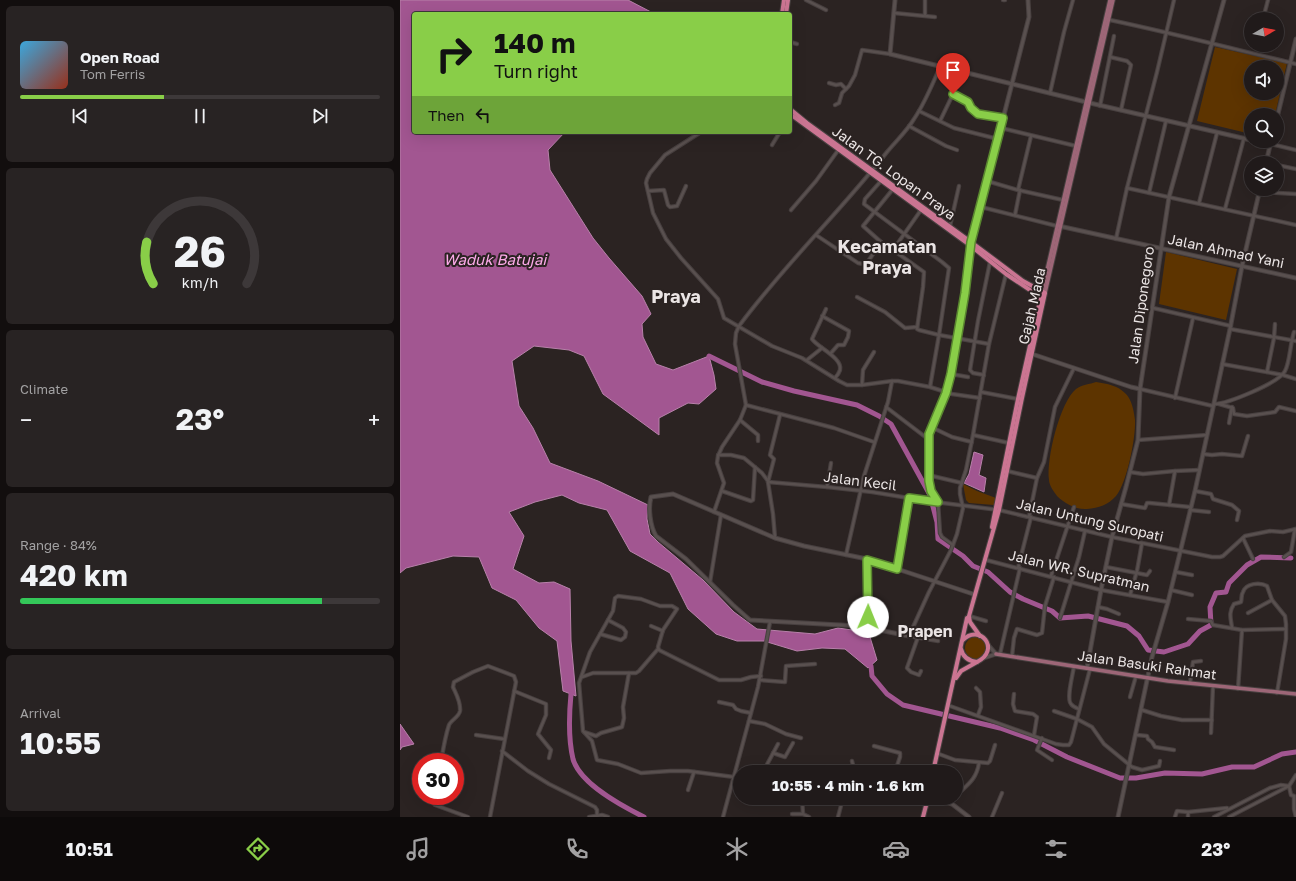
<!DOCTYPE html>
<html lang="en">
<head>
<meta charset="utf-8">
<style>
	:root { --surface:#201a1a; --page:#282323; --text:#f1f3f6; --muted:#a2a1a2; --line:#3d3839; --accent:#89ce48 }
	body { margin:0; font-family:"Golos Text",sans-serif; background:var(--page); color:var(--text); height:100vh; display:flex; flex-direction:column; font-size:15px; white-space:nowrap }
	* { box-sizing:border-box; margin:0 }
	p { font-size:13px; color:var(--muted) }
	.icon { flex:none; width:22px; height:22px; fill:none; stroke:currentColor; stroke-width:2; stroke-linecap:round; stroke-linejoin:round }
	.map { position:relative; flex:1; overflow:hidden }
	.side { display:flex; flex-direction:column; gap:6px; padding:6px; background:#120e0e; width:400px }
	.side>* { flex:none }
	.hud { position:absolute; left:12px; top:12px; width:380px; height:122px; border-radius:4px; box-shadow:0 4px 16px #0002,0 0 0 1px var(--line); background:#89ce48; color:#111; overflow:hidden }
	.needle { width:26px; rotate:81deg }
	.tools { position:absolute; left:844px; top:12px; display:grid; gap:8px }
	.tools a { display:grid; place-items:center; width:40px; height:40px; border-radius:50%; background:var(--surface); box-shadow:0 4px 16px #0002,0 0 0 1px var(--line); font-size:20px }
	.speed { position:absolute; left:12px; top:753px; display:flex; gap:8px; font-size:20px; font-weight:700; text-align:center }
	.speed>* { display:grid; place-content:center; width:52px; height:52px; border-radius:50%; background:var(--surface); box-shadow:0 4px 16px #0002,0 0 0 1px var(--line); line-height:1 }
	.speed .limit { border:6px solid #d22; background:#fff; color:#111 }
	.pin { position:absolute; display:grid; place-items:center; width:34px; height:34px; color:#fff; margin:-41px -17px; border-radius:50% 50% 50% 0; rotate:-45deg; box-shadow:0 0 4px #0007 }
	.pin .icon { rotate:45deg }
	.me { position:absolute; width:44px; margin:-22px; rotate:1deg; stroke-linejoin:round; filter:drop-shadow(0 0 3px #0008) }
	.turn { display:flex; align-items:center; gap:14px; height:84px; padding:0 16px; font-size:18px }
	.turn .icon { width:52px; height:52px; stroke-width:2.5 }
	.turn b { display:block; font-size:28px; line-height:34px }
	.then { display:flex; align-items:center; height:38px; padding:0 16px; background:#0003; gap:8px; font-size:15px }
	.big { font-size:30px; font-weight:700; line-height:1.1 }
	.side .card { flex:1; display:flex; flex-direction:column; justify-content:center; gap:6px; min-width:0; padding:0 14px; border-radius:6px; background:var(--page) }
	.side .dial { align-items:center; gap:0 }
	.dial svg { height:104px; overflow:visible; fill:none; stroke:var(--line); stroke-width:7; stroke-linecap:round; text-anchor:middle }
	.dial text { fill:var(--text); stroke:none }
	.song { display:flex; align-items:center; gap:12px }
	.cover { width:48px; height:48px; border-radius:6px; background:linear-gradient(135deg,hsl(200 70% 55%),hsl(10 70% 35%)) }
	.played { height:4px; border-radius:2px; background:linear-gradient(90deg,var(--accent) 40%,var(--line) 40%) }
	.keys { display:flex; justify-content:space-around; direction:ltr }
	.heat { display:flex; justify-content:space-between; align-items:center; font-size:22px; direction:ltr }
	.charge { height:6px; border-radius:3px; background:linear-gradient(90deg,#34c759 84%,var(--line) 0) }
	.trip { position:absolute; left:333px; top:765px; width:230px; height:40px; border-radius:20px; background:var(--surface); box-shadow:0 4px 16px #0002,0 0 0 1px var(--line); font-weight:700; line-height:40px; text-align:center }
	.tabs { display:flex; height:64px; justify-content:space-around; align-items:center; background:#0d0a0a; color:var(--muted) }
	.tabs .icon { width:28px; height:28px }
	.tabs .current { color:var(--accent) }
	.tabs b { font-size:18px; color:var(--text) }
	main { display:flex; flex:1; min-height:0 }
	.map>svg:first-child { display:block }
	.green { fill:#5d3400; fill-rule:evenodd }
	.water { fill:#a25691; stroke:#b881aa }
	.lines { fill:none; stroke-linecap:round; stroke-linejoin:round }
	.river { stroke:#a25691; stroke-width:5 }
	.street-casing { stroke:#484040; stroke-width:4.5 }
	.secondary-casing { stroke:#484040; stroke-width:5 }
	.primary-casing { stroke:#484040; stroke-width:5.5 }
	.highway-casing { stroke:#484040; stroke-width:6 }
	.street { stroke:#59504f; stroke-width:2.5 }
	.secondary { stroke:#59504f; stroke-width:3 }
	.primary { stroke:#9d6677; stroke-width:3.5 }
	.highway { stroke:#cb7592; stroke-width:4 }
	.route-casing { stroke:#59862f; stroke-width:10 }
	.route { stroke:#89ce48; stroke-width:7 }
	.labels { text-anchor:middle; stroke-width:4; stroke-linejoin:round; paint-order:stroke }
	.street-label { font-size:14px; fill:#ebe5e5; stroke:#2b2322 }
	.water-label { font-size:15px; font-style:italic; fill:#fcaae8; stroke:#2b2322 }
	.quarter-label { font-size:16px; font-weight:bold; fill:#ebe5e5; stroke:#2b2322 }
	.district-label { font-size:18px; font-weight:bold; fill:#ebe5e5; stroke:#2b2322 }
</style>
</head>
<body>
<main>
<section class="side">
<div class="card">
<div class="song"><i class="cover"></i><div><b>Open Road</b><p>Tom Ferris</p></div></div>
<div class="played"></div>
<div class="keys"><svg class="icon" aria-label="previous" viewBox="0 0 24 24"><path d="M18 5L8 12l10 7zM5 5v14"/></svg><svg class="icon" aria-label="pause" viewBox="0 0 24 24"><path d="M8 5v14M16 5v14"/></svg><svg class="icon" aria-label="next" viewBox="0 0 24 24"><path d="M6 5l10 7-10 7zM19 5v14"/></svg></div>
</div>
<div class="card dial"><svg viewBox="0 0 100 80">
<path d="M14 69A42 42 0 1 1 86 69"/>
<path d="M14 69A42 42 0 0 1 9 37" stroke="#89ce48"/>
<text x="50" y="56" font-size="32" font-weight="700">26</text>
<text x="50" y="72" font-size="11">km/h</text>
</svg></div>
<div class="card"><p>Climate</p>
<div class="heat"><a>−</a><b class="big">23°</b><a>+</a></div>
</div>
<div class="card"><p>Range · 84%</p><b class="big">420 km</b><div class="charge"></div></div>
<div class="card"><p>Arrival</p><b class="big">10:55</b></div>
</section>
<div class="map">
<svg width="896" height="817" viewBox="0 0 896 817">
	<rect width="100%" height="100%" fill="#2b2322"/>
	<g class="green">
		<path d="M 815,47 L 887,63 L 875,115 L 851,115 L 851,134 L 797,121 ZM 851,67 L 877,67 L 877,93 L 851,93 Z"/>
		<path d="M 766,252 L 837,269 L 826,320 L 759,304 Z"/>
		<path d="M 696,382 C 708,384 717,385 726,394 C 732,400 734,412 735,420 C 736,437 727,483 716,496 C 708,505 699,508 687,509 C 676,510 664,503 657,496 C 654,492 649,485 649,480 C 646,459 660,402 676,389 C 681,385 690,384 696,382 Z"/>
		<path d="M 563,484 L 577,491 L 596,498 L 594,505 L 569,503 L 566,500 Z"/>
		<circle cx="576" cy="648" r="11"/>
	</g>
	<g class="water">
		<path d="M 0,0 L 228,0 L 251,12 L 257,14 L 14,14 L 14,132 L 165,132 L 148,150 L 150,170 L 193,238 L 209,258 L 242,296 L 251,314 L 242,324 L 243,337 L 256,364 L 273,370 L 309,356 L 314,375 L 316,389 L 299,404 L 288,403 L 259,418 L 259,435 L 203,394 L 184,356 L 169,350 L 134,346 L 112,361 L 119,406 L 133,428 L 150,463 L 198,481 L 248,505 L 247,519 L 250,534 L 258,542 L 303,580 L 334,612 L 357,629 L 415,634 L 438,628 L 452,630 L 470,637 L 477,660 L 468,668 L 445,649 L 422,648 L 397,651 L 364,641 L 337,641 L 316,634 L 288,609 L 270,573 L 230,551 L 207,510 L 179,503 L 162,495 L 135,502 L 109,512 L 124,536 L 113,569 L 139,583 L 154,582 L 170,589 L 171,641 L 176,696 L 163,691 L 157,641 L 139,628 L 116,600 L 92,588 L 79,557 L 53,556 L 6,568 L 0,573 Z"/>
		<path d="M 574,452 L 583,455 L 579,475 L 586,478 L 584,492 L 564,483 L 569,474 Z"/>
		<path d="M 0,724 L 14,744 L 2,747 L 0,750 Z"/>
	</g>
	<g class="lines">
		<g class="river">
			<path d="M 309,356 L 362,382 L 394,391 L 457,405 L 479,416 L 491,424 L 530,495 L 537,522 L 538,539 L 563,556 L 573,566 L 588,572 L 610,592 L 623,599 L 652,611 L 660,618 L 688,616 L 727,626 L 739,636 L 748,650 L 764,652 L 788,644 L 800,631 L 811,625 L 810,607 L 816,593 L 826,592 L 829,583 L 847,565 L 861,557 L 891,558"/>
			<path d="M 471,666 L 472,676 L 487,694 L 503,705 L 600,728 L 634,740 L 667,757 L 720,778 L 736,778 L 765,773 L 802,774 L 832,767 L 854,767 L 882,754 L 896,752"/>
			<path d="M 171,694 C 169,715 168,738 173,759 C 180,784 222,806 244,817"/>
		</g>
		<defs>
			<g id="street">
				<path d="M 406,0 L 426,10"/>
				<path d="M 603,0 L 605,0"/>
				<path d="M 494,13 L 535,17"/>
				<path d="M 525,15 L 525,0"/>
				<path d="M 863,19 L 868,0"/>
				<path d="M 710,20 C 772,33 834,49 896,64"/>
				<path d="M 390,42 L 397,44"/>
				<path d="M 710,57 L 727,61 L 731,65 L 721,110"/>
				<path d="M 429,83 L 436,85 L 441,84 L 446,89"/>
				<path d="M 650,93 L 664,32 L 673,0"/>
				<path d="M 435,105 L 439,103 L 442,93 L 449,86 L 455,75 L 462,50 L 490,54"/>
				<path d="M 700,106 L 714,36"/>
				<path d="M 519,111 L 554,128 L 598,139"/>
				<path d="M 390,120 L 393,116"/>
				<path d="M 540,121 L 553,94 L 567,101 L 571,107 L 578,114 L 603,118"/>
				<path d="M 509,126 L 546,146 L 557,150"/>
				<path d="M 601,128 L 676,146"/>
				<path d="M 301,132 L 265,155 L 250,173 L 247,179 L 246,183 L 253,213 L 266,239 L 281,258 L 318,299 L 324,318 L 372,346 L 402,358 L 439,381 L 447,385 L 462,385 L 492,381 L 498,381 L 530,387 L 552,394 L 580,398"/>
				<path d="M 871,144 L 896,150"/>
				<path d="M 372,145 L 380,132"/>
				<path d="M 877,165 L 896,169"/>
				<path d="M 481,181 L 465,199 L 464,204 L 542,262 L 549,268 L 539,335 L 519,330 L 517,329 L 523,287 L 524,272 L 493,250"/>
				<path d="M 587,181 L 618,190 L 663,200"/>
				<path d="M 727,188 L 757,72 L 774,0"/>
				<path d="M 618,190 L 631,136"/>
				<path d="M 248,191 L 264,190 L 268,205 L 270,207 L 277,206 L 286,186"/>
				<path d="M 859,192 L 896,194"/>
				<path d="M 749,193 L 766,121"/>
				<path d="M 799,203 L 817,133"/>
				<path d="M 581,207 L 657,226"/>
				<path d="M 825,209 L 844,138"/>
				<path d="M 391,210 L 416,181 L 439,149"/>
				<path d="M 615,215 L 620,190"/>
				<path d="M 550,226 L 559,186"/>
				<path d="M 416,235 L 458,263 L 463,264 L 467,263 L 481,242 L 493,250 L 521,210"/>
				<path d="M 716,239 L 727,188 L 896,225"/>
				<path d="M 481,242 L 463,226 L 493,189"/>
				<path d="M 606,274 L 589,344 L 573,435 L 609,443"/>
				<path d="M 457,297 L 485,312 L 505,328 L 517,327"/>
				<path d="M 753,308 L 831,326"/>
				<path d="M 426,309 L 412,339 C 417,347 443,358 440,370 C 439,373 437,376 435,378"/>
				<path d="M 422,316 L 449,331 L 448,337 L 444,345 L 438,345 L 431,353"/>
				<path d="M 830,329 L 896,341"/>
				<path d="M 874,338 L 875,324"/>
				<path d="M 407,360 L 422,348"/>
				<path d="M 822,364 L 883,375 L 896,379"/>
				<path d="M 867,372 L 874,338"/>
				<path d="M 551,374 L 568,377"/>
				<path d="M 584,375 L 573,373 L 570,370 L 578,321 L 590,262"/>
				<path d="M 462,385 L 463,370 L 474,352"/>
				<path d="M 530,387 L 539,335 L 589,344"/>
				<path d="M 740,389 L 813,406"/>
				<path d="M 581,392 L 618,399"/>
				<path d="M 775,398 L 793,318"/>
				<path d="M 814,404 C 827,404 879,383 885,371 C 890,362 890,344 894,332"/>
				<path d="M 819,404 L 833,408 L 834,414 L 847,416 L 875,412 L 879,407 L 896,411"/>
				<path d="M 346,405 L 434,428 L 474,442"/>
				<path d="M 486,407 L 528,439"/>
				<path d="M 340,420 L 358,435 L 358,441"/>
				<path d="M 829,423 L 832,407"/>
				<path d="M 531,427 L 552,437 L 572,442"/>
				<path d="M 738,440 L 807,435"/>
				<path d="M 803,454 L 812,455 L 822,454 L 842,456 L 848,436"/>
				<path d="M 318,455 L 331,455 L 344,458 L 362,473 L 368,481"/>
				<path d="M 607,471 L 637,478"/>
				<path d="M 730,472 L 743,474 L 775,471"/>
				<path d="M 528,475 L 562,483"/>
				<path d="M 368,482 L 427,487 L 472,492 L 527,501 L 599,510 L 712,537 L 812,557 L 820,557 L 823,556 L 845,536 L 870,531 L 883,532 L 896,529"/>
				<path d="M 427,487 L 431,463"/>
				<path d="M 322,491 L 351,501 L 353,500 L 355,467"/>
				<path d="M 795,491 L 811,494 L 813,499 L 832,505 L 839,511 L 837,520"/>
				<path d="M 721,504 L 745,508 L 747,503 L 750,503 L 790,507"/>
				<path d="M 769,505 L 775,471 L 799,470"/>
				<path d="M 790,510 L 809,512"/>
				<path d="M 314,512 L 324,483 L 317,463 L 318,456 L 322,447 L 340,420 L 346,405 L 335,344 L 336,333 L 339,326 C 384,265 440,212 487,152 C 496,141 507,131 514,119 C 525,103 532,85 540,67"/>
				<path d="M 629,517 L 637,478 L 644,462 L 655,407 L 674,368"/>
				<path d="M 375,538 L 373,514 L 368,482 L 374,459 L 370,455 L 380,415"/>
				<path d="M 843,538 L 853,559"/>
				<path d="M 553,545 L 542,537 L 540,533 L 538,502 L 531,491 L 529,481 L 528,439 L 529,432 L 546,393 L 551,374 L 566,281 L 571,246"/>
				<path d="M 446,555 L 464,476 L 488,402 L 492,381"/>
				<path d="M 884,557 L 891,552 L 895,529"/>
				<path d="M 467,559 L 468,627"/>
				<path d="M 586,560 L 701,590 L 768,602"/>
				<path d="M 706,567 L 747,575 L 750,571"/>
				<path d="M 618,568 L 631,517"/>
				<path d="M 497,569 L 509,498"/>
				<path d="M 776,572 L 792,575"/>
				<path d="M 651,576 L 674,507"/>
				<path d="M 310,582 L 321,515"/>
				<path d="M 771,590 L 792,595"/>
				<path d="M 730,595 L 737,571 L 742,543"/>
				<path d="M 698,607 L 707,609 L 719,614"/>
				<path d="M 848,613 L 872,600"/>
				<path d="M 569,616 L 586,621"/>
				<path d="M 660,618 L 679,557 L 685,531"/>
				<path d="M 788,619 L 811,621 L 813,625 L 842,630 L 886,629"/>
				<path d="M 251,626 L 263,631"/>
				<path d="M 832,628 C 831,619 828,613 834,604 L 841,602 C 842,598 841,595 843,592 C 846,583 860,582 867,586 L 872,600 L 885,616 L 886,624 L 886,639 L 877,693"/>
				<path d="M 200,634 L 221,640 L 225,637 L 226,632 L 223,628 L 208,620"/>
				<path d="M 518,637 L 507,668 L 511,672 L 519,675 L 521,671"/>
				<path d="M 538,641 L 509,636 L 529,592 L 551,550 L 557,534 L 563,508 L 560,494 L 560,488 L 566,470 L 573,435"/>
				<path d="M 600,654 L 620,568"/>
				<path d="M 612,656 L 614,638 L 617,629 L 637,635 L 642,633 L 645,606 L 654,577"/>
				<path d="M 674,666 C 673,674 666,699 671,704 C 673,707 677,708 679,709"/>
				<path d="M 182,677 L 193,673 L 236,673 L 239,671 L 258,649"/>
				<path d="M 360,680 L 385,682 L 386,666 L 415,664"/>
				<path d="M 790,683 L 793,662 L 801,661"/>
				<path d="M 576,688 L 580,692 L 581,707 L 578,715"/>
				<path d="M 838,689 L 842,630"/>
				<path d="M 114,691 L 146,704 L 146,715 L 138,734 L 151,750 L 149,758"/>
				<path d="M 614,694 L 613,704 L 615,711 L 633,714 L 637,717 L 634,735"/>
				<path d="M 730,697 L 736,676"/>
				<path d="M 319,702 L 333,705 L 336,709 L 341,711 L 351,713"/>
				<path d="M 550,706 L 656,744 L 663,745 L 669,745 L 671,742 L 690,669"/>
				<path d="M 742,710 L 761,716 L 782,720 L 812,720"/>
				<path d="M 654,711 L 677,719 L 692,727 L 704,744 L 732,767 L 742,770 L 759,766 L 760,761"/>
				<path d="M 349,721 L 365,724 L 386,734 L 401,738"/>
				<path d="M 184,732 L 196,736 L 201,733 L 222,727 L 224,718 L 223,707 L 229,673"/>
				<path d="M 811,733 L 813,686"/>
				<path d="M 76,735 L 104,739"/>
				<path d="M 737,735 L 747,736 L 748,739 L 752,742 L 755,747 L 774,750"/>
				<path d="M 642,738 L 637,750 L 652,760"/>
				<path d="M 474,746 L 500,753 L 500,757 L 495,772"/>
				<path d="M 102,751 L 128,771 L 149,784 L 195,807 L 197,810 L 197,816"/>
				<path d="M 373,753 L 385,757 L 393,743"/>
				<path d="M 539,754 L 555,760 L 588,763 L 590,761 L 595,745"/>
				<path d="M 452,761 L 454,769 L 456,772"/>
				<path d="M 41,762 C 43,750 45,737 49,725 C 51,720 59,717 60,711 C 61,702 56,694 53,687 L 54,682 L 73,672 L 88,666 L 114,676 L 116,682 L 90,817"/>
				<path d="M 509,767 L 520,772"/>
				<path d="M 363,772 L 378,744"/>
				<path d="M 340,776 L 334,777 L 288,771 L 270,771 L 241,773 L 218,764 L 197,760 L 192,741 L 183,731 L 179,683 L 190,652 L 213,611 L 215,598 L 218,596 L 241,599 L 260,606 L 272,606 L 277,609 L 263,630 L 258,647 L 259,650 L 319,680 L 341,680 L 351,677 L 361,676"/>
				<path d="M 288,790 L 294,772"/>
				<path d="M 560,792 C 570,783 577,777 579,763"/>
				<path d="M 34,796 L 33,801 L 35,805 L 68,817"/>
				<path d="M 402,798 L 403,814 L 409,817"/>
				<path d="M 788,812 L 827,808"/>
				<path d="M 392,814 L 403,814"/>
				<path d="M 189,817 L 202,815 L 208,817"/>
				<path d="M 323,817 L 358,687 L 370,622"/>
				<path d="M 438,817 L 443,798"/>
				<path d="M 592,817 L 602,793"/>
				<path d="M 775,817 L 777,811 L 788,812 L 788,817"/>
				<path d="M 814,817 L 870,788 L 881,785 L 889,786 L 891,795 L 894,796 L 894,809 L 896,817"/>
				<path d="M 829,817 L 889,786 L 896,775"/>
			</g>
			<g id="secondary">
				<path d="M 495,0 L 490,54 L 686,102"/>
				<path d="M 690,103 L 851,140"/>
				<path d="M 877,118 L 896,39"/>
				<path d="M 857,141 L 871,144"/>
				<path d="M 866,163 L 871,141"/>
				<path d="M 659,226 L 896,278"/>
				<path d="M 571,244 L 629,17 L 628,0"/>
				<path d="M 632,354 L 731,387 L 740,389"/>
				<path d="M 509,636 L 459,626 L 350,620 L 333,605 L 286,559 L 256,536 C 250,526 248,508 251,497 L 273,494 L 375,538 L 404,546 L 467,559 L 573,594"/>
				<path d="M 584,658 L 596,654 L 588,645"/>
				<path d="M 687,668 L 701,590 L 712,537 L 726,487 L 738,440 L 740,389 L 769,197 L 824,0"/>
				<path d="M 532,798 L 552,804 L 569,817"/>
				<path d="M 718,817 L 752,657 L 768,602 L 795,491 L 830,329 L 842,266 L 860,189"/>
			</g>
			<g id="primary">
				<path d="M 642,292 L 710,0"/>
				<path d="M 645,293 L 713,0"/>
				<path d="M 596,654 L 768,681 L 896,694"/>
			</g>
			<g id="highway">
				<path d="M 382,14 L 384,0"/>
				<path d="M 386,14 L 388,0"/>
				<path d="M 390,109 L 407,123 L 571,242 L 623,281 L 645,293 L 622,398 L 599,510 L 569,616 L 570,622 L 580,636"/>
				<path d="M 390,114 L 571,246 L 606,274 L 642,298"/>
				<path d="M 592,527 L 618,399 L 642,292"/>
				<path d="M 561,649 C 563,658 569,661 577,662 C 602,649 579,623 563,640"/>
				<path d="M 556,678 L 561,671 L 577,662"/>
				<path d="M 533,772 L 567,618"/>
				<path d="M 523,817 L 528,798"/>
			</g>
		</defs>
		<use href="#street" class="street-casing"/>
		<use href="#secondary" class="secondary-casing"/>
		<use href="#primary" class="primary-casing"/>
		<use href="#highway" class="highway-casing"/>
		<use href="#street" class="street"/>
		<use href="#secondary" class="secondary"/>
		<use href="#primary" class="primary"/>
		<use href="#highway" class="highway"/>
	</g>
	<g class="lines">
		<defs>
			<path id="route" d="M 468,617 L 467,560 L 497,569 L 509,498 L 538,502 L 531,491 L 529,481 L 529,434 L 546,393 L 551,374 L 565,293 L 571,242 L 603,118 L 578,114 L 571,108 L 568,102 L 553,94"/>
		</defs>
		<use href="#route" class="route-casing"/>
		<use href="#route" class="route"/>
	</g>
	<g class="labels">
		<g class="street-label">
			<text transform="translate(494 173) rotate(36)" y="5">Jalan TG. Lopan Praya</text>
			<text transform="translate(826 251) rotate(12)" y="5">Jalan Ahmad Yani</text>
			<text transform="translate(741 305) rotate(-82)" y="5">Jalan Diponegoro</text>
			<text transform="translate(632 306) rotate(-77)" y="5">Gajah Mada</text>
			<text transform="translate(460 481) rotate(7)" y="5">Jalan Kecil</text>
			<text transform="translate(690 520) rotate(13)" y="5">Jalan Untung Suropati</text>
			<text transform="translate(679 571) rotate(13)" y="5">Jalan WR. Supratman</text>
			<text transform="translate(747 665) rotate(8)" y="5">Jalan Basuki Rahmat</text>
		</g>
		<g class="water-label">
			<text x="95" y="265">Waduk Batujai</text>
		</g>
		<g class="quarter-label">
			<text x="525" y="637">Prapen</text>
		</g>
		<g class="district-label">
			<text x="487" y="253">Kecamatan<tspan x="487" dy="21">Praya</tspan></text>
			<text x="276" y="303">Praya</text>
		</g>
	</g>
</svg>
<div class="tools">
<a><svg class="needle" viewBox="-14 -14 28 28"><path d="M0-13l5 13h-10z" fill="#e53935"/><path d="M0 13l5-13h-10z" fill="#a2a1a2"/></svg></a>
<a><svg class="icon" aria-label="sound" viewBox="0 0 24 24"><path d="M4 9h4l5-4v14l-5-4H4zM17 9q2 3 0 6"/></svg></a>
<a><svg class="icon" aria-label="search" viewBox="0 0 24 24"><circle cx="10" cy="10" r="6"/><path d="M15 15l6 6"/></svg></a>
<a><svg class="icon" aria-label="layers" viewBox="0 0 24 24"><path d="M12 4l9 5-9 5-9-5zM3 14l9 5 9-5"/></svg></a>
</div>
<div class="speed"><div class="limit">30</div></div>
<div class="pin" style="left:553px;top:94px;background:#d93025"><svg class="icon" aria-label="arrive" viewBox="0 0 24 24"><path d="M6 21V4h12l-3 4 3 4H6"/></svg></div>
<svg class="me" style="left:468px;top:617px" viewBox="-20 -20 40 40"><circle r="19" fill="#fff"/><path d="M0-13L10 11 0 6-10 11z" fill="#89ce48"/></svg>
<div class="trip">10:55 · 4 min · 1.6 km</div>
<div class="hud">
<div class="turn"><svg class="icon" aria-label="right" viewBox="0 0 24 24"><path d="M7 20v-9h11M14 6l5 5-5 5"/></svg><div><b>140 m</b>Turn right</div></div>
<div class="then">Then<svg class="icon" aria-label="left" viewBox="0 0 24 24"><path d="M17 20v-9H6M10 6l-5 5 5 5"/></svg></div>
</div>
</div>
</main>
<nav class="tabs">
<b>10:51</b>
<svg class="icon current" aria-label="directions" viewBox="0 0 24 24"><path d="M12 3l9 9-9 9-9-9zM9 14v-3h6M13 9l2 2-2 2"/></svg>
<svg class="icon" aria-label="music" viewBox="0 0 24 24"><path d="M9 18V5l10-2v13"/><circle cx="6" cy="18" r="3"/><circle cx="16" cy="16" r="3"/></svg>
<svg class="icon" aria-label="phone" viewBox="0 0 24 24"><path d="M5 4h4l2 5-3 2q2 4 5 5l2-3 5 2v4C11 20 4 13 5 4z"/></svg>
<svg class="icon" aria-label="climate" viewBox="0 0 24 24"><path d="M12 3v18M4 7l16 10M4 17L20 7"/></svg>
<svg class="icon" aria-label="car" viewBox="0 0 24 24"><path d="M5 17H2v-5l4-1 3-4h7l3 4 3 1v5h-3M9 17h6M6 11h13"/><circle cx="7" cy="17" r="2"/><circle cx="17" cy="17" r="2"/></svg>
<svg class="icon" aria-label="filters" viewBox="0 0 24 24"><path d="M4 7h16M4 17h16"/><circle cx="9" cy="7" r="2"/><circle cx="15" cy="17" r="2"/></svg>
<b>23°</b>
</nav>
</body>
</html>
